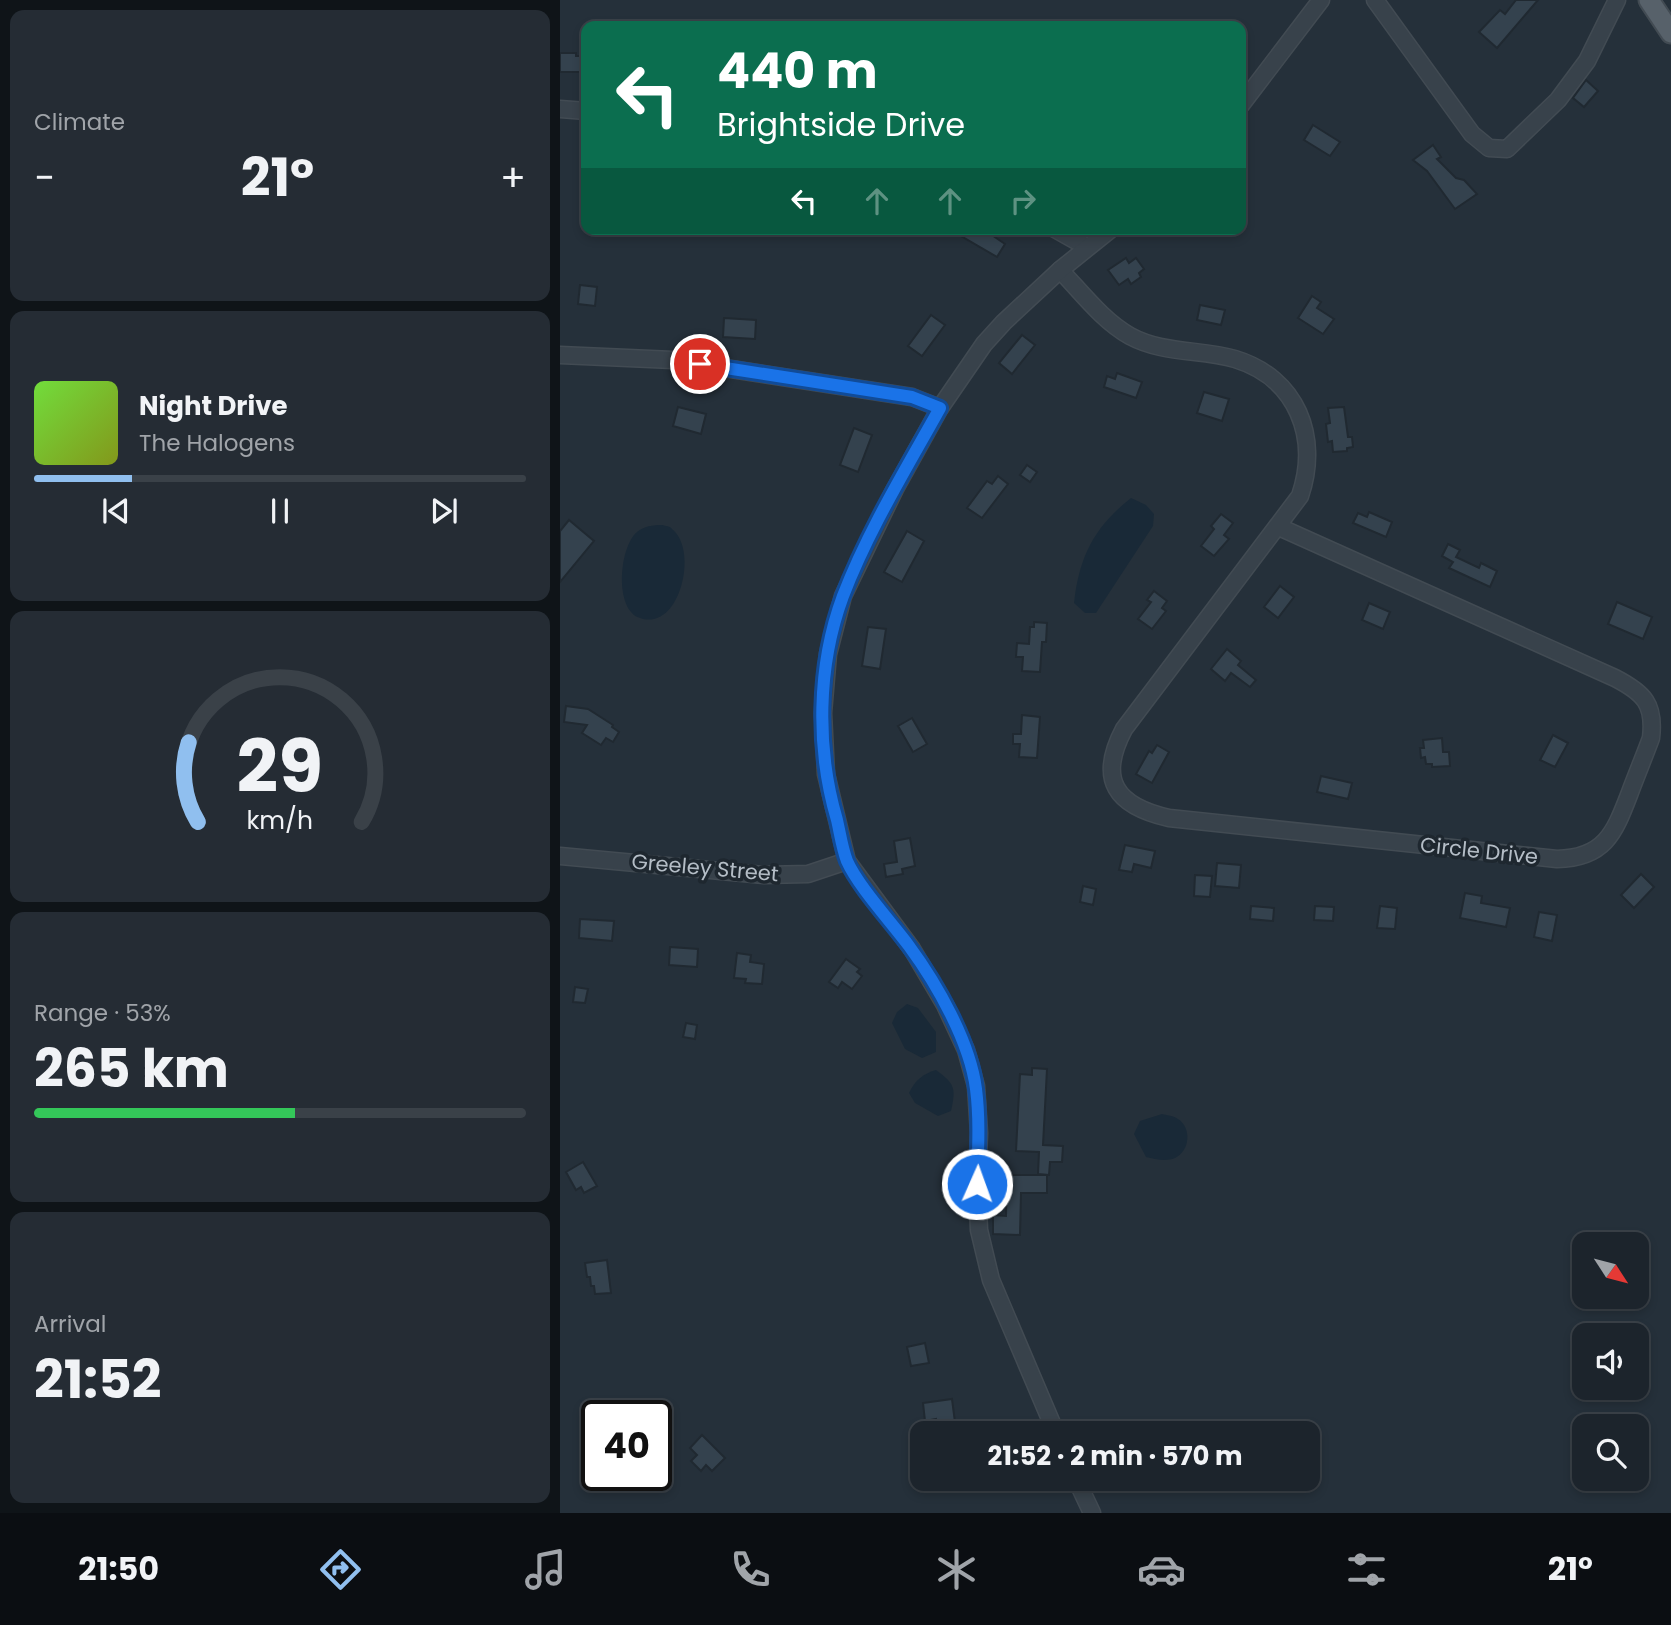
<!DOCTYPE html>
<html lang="en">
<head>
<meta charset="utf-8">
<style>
	:root { --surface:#1c242c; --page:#252c34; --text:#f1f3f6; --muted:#a0a4a9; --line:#3a4148; --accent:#90bfef }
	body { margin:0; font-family:Poppins,sans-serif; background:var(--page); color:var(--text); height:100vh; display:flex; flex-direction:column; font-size:26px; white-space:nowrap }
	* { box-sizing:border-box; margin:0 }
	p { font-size:23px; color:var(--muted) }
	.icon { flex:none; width:38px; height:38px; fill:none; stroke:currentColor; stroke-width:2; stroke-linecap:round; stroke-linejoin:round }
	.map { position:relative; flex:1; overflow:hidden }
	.side { display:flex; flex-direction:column; gap:10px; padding:10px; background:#0f1418; width:560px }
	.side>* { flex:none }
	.guide { position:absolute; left:21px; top:21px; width:665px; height:214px; border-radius:14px; box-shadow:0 4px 10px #0003,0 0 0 2px var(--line); background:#0b6e4f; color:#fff; overflow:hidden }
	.needle { width:46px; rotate:126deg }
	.tools { position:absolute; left:1012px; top:1232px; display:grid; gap:14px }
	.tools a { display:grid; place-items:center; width:77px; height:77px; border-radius:14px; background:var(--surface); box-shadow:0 4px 10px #0003,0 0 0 2px var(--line); font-size:35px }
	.speed { position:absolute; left:21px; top:1400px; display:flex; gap:14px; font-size:35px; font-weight:700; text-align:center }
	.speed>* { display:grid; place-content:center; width:91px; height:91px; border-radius:50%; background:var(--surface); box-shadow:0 4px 10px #0003,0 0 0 2px var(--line); line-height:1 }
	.speed .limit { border:4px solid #111; border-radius:10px; background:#fff; color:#111 }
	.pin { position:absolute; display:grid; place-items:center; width:60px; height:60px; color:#fff; margin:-30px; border:4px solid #fff; border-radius:50%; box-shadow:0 2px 7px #0007 }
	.me { position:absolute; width:77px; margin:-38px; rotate:2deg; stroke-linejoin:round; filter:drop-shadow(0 0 5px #0008) }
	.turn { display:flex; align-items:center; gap:24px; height:147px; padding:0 21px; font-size:32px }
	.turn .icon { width:91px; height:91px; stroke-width:2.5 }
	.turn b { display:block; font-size:49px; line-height:60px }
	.lanes { display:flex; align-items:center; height:66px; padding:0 21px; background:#0003; justify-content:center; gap:35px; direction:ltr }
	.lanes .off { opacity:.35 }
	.big { font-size:52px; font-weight:700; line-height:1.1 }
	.side .tile { flex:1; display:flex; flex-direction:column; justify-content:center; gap:10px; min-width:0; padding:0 24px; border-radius:14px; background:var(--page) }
	.side .dial { align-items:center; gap:0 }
	.dial svg { height:182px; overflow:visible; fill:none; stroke:var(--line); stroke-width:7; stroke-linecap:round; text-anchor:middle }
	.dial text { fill:var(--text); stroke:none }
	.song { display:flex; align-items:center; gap:21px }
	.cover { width:84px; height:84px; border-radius:10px; background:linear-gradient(135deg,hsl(100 70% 55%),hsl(70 70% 35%)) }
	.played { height:7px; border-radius:4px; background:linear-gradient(90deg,var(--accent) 20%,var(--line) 20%) }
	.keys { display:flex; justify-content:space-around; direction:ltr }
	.heat { display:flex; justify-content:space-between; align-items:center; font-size:38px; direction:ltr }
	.charge { height:10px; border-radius:5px; background:linear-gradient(90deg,#34c759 53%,var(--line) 0) }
	.trip { position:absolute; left:350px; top:1421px; width:410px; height:70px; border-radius:14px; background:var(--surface); box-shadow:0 4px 10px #0003,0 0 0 2px var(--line); font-weight:700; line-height:70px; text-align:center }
	.tab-bar { display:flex; height:112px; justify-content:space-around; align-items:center; background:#0b0e12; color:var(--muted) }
	.tab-bar .icon { width:49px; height:49px }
	.tab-bar .on { color:var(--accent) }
	.tab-bar b { font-size:32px; color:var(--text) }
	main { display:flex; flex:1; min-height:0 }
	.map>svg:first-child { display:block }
	.water { fill:#192937 }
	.building { fill:#34424e; stroke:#202931; stroke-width:2 }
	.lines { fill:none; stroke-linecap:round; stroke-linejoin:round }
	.minor-casing { stroke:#424b53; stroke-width:19 }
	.major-casing { stroke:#424b53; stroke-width:23 }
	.minor { stroke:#38424b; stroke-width:16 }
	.major { stroke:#57616a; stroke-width:19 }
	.route-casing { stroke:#114b97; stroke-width:18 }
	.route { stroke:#1a73e8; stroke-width:12 }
	.labels { text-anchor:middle; stroke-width:7; stroke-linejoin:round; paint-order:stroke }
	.street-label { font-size:21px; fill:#b4bdc6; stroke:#1e272f }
</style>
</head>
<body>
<main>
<section class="side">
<div class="tile"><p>Climate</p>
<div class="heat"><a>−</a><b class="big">21°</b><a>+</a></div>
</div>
<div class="tile">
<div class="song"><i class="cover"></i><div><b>Night Drive</b><p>The Halogens</p></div></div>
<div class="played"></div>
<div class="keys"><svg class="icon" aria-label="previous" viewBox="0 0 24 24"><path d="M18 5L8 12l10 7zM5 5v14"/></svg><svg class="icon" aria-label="pause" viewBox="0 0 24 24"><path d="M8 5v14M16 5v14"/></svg><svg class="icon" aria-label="next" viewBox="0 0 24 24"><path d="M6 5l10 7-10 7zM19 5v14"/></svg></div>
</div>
<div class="tile dial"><svg viewBox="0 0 100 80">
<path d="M14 69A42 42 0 1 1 86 69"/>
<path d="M14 69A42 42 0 0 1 10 34" stroke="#90bfef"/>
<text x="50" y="56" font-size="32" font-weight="700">29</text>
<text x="50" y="72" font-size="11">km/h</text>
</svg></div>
<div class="tile"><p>Range · 53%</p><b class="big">265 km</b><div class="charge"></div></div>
<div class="tile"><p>Arrival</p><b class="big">21:52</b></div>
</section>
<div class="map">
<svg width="1111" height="1513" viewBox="0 0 1111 1513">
	<rect width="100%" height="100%" fill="#25303a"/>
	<g class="water">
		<path d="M 571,498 L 586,505 L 594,514 L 593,526 L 536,613 L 525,613 L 514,603 C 519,557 534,527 571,498 Z"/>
		<path d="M 102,525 C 106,526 110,526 112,529 C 139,550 120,632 80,618 C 54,610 59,547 77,532 C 84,526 93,525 102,525 Z"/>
		<path d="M 347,1004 L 358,1008 L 376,1032 L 376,1052 L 362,1058 L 345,1049 L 332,1023 L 337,1012 Z"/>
		<path d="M 376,1070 C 395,1084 396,1088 391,1111 L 378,1116 L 355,1103 L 349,1093 C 355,1080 363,1074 376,1070 Z"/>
		<path d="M 602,1114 C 606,1115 614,1116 618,1119 C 632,1128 630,1151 615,1158 C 606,1162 595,1159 586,1157 L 574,1134 L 580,1121 Z"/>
	</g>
	<g class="building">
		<path d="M 956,0 L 978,0 L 937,48 L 919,32 L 940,10 L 945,14 Z"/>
		<path d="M 0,53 L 16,53 L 16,56 L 26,56 L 26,72 L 0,72 Z"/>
		<path d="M 1026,80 L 1038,91 L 1024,107 L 1013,98 Z"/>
		<path d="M 753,125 L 780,142 L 770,156 L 744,140 Z"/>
		<path d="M 873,145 L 881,157 L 877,159 L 896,178 L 904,180 L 917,194 L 895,209 L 867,171 L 853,160 Z"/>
		<path d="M 389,229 L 423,229 L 445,244 L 437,257 Z"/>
		<path d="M 566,258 L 569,263 L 576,258 L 584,269 L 579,273 L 581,277 L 571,284 L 568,279 L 559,285 L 548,270 Z"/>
		<path d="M 20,285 L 37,287 L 35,306 L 18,304 Z"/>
		<path d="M 752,296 L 761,302 L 757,308 L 774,319 L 763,334 L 738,318 Z"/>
		<path d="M 640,305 L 665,310 L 661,325 L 637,320 Z"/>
		<path d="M 371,315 L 385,325 L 362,356 L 348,346 Z"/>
		<path d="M 164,318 L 196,320 L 195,339 L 163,337 Z"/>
		<path d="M 462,335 L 475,345 L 452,374 L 439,363 Z"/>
		<path d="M 557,373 L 582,382 L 576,398 L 544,387 L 547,376 L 555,379 Z"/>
		<path d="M 644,392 L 669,399 L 662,421 L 637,413 Z"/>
		<path d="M 118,407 L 146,414 L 141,434 L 113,426 Z"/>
		<path d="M 784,407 L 788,437 L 792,437 L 793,447 L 787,448 L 787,451 L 773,452 L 772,441 L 768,442 L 766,424 L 770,423 L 768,408 Z"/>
		<path d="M 294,428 L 312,435 L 298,472 L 280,465 Z"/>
		<path d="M 467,465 L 477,472 L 470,482 L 460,475 Z"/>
		<path d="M 438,476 L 448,484 L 422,518 L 407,508 L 427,481 L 432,484 Z"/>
		<path d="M 809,512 L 832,522 L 826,537 L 793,523 L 798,513 L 807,517 Z"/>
		<path d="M 661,514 L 673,523 L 664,535 L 669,539 L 654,556 L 641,546 L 654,529 L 651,526 Z"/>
		<path d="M 9,520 L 34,541 L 0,582 L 0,531 Z"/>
		<path d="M 347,531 L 364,541 L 342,582 L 324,572 Z"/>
		<path d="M 888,544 L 900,550 L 896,557 L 919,568 L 921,563 L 937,571 L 930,587 L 889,568 L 893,562 L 882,556 Z"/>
		<path d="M 720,586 L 734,597 L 718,618 L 704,607 Z"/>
		<path d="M 594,591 L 607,601 L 602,608 L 606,611 L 592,629 L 578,619 L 591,602 L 587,600 Z"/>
		<path d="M 1057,602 L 1092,617 L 1083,639 L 1048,624 Z"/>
		<path d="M 809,603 L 830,612 L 823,629 L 802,620 Z"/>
		<path d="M 474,622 L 487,623 L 486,642 L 482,642 L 480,672 L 462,671 L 463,657 L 456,657 L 457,643 L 469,644 L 470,627 L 474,627 Z"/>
		<path d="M 308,627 L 326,629 L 320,669 L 302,666 Z"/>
		<path d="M 667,649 L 681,661 L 678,665 L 696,680 L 690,687 L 671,673 L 665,681 L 651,669 Z"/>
		<path d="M 6,706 L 28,709 L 53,725 L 52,727 L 59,732 L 53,742 L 46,738 L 41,745 L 22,733 L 27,725 L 4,722 Z"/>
		<path d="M 462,715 L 480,717 L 477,758 L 459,757 L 460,744 L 453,744 L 453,734 L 461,734 Z"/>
		<path d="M 352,718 L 367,744 L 353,752 L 338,726 Z"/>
		<path d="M 993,735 L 1008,743 L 995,767 L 980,760 Z"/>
		<path d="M 882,738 L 883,752 L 889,752 L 890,766 L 872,767 L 872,764 L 866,764 L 865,757 L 861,758 L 860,748 L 864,748 L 863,740 Z"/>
		<path d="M 597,745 L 609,752 L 592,783 L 576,774 L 589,751 L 592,753 Z"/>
		<path d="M 761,776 L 792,783 L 788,799 L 757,792 Z"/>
		<path d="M 350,838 L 355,866 L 342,869 L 343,874 L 326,877 L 324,864 L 337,862 L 334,841 Z"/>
		<path d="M 565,845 L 595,851 L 591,868 L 574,864 L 572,872 L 559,870 Z"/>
		<path d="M 657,863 L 681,865 L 679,888 L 655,886 Z"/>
		<path d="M 1081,874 L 1094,887 L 1074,908 L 1061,895 Z"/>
		<path d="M 635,875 L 652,876 L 650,897 L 634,896 Z"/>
		<path d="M 523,886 L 536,889 L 533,905 L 520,902 Z"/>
		<path d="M 905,893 L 922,896 L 921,903 L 950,908 L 946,927 L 900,918 Z"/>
		<path d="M 691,906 L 714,908 L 713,921 L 690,919 Z"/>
		<path d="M 755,906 L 774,907 L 773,921 L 754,920 Z"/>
		<path d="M 820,906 L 837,908 L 835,929 L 817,928 Z"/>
		<path d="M 979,912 L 997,915 L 992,941 L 974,937 Z"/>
		<path d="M 20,919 L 54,921 L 52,941 L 19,938 Z"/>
		<path d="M 110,947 L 138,949 L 137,967 L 109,965 Z"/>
		<path d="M 177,953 L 191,955 L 190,962 L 204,964 L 202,984 L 185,983 L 186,979 L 174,978 Z"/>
		<path d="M 286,959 L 300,969 L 297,972 L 302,976 L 292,989 L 282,982 L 278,988 L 269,982 Z"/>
		<path d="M 15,987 L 28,989 L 25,1003 L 13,1002 Z"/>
		<path d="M 126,1023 L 137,1025 L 135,1039 L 123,1037 Z"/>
		<path d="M 472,1068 L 487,1069 L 483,1145 L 503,1146 L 502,1162 L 490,1162 L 489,1175 L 478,1174 L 479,1152 L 456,1151 L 460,1074 L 472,1075 Z"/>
		<path d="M 23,1162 L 37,1186 L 24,1193 L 21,1187 L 16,1190 L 6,1172 Z"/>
		<path d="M 447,1175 L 487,1175 L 487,1193 L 461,1193 L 460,1235 L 433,1234 L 433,1215 L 446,1216 Z"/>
		<path d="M 47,1260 L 51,1293 L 35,1294 L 34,1286 L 31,1286 L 30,1277 L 27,1277 L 25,1263 Z"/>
		<path d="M 365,1343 L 369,1363 L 351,1366 L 347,1347 Z"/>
		<path d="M 392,1399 L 396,1430 L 378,1432 L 376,1419 L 365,1421 L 363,1403 Z"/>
		<path d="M 142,1435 L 165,1458 L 152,1471 L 146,1465 L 141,1471 L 131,1461 L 137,1455 L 130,1448 Z"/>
	</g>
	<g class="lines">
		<defs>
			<g id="minor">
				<path d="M 815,0 L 912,134 L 929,148 L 947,149 L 998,100 L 1027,61 L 1057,0"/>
				<path d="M 681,105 L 761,0"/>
				<path d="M 0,109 L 26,111"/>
				<path d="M 495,229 L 527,247"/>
				<path d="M 500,270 C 522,293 543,321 570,336 C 603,354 641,349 675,359 C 737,378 760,437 740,496 L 564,729 C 537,780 556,806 609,818 L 997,859 C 1044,858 1054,834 1069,795 C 1076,776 1084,757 1091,738 C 1095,704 1084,693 1055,678 L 719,527"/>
				<path d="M 0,355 L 113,360 L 352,397 L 380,408"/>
				<path d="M 0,856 L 204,875 L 248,874 L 287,861"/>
				<path d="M 496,1433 L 431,1280 L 419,1230 L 417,1184 L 419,1133 L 416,1086 L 406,1050 L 385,1005 L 352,949 L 287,861 L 266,774 L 263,713 L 268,654 L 283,596 L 335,489 L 380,408 L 424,344 L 444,322 L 500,270 L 551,229"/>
				<path d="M 516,1479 L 532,1513"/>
			</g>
			<path id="major" d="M 1089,0 L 1111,33"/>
		</defs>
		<use href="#minor" class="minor-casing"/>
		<use href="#major" class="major-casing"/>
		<use href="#minor" class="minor"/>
		<use href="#major" class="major"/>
	</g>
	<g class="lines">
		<defs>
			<path id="route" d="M 140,364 L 352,397 L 380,408 C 346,469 308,531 283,596 C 257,666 256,749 277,820 C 280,833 282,848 287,861 C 298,886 332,923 349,946 C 377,984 410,1042 416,1089 C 420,1120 418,1152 417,1184"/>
		</defs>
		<use href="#route" class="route-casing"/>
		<use href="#route" class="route"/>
	</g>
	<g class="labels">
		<g class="street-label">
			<text transform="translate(919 851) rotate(6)" y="7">Circle Drive</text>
			<text transform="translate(145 868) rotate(5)" y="7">Greeley Street</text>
		</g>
	</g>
</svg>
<div class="tools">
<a><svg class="needle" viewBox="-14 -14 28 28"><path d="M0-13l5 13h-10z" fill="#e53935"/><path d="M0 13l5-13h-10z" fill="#a0a4a9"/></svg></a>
<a><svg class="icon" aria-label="sound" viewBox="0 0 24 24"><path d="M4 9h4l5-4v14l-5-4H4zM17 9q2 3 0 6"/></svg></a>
<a><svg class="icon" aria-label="search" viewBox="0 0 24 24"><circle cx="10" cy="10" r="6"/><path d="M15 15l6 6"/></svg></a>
</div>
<div class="speed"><div class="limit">40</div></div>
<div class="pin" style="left:140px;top:364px;background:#d93025"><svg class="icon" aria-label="arrive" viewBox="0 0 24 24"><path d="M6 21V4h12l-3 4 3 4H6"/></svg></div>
<svg class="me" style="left:417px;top:1184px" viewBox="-20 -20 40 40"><circle r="17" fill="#1a73e8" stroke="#fff" stroke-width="3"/><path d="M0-11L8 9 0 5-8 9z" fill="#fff"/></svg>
<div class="trip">21:52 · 2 min · 570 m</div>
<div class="guide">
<div class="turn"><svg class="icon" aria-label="left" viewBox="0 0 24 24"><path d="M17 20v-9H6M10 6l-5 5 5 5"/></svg><div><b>440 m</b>Brightside Drive</div></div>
<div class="lanes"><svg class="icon" aria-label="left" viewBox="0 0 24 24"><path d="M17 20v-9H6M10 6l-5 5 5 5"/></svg><svg class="icon off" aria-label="ahead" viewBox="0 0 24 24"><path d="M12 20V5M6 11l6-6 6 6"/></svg><svg class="icon off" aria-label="ahead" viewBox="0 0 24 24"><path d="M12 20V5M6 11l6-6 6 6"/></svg><svg class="icon off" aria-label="right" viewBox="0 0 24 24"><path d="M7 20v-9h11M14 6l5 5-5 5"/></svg></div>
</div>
</div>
</main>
<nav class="tab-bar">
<b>21:50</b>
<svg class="icon on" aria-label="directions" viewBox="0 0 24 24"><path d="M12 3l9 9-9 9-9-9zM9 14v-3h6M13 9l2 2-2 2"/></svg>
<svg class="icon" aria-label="music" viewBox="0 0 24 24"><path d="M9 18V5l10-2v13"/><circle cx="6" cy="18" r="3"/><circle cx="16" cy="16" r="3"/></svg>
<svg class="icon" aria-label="phone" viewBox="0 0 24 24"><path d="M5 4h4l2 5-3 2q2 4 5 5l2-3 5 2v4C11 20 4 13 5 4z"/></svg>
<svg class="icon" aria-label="climate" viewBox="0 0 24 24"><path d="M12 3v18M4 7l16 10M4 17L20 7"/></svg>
<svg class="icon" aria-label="car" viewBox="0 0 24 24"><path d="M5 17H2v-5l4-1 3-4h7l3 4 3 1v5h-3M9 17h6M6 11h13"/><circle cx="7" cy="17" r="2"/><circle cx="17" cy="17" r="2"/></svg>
<svg class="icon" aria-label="filters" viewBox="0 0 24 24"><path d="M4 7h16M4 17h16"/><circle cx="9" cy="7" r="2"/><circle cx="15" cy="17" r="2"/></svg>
<b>21°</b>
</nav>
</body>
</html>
